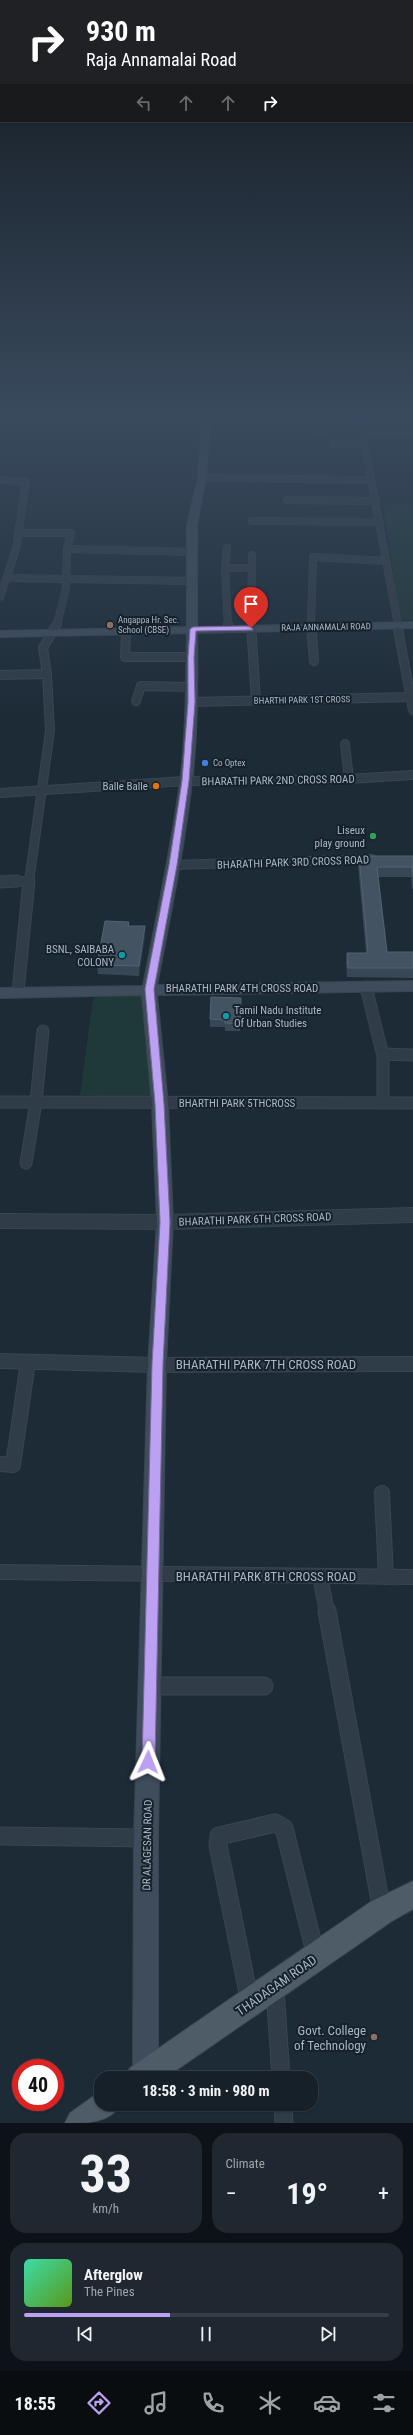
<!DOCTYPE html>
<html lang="en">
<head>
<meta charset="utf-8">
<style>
	:root { --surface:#162029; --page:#1f2831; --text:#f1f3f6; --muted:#9ea3a8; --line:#353e46; --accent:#bca0f2 }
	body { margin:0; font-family:"Roboto Condensed",sans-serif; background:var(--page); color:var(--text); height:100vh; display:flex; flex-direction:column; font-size:15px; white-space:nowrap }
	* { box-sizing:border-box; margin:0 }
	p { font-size:13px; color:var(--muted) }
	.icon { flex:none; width:22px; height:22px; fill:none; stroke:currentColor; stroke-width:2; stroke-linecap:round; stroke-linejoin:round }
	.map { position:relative; height:2123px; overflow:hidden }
	.sheet { display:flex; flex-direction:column; gap:10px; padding:10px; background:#0c1217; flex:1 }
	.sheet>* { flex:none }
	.banner { position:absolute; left:0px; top:0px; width:413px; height:122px; box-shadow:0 1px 3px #0004,0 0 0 1px var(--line); background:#202124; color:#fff; overflow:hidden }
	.speed { position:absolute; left:12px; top:2059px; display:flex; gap:8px; font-size:20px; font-weight:700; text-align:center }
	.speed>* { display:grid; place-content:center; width:52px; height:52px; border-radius:50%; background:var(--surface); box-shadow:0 1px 3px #0004,0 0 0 1px var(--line); line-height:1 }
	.speed .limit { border:6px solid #d22; background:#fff; color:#111 }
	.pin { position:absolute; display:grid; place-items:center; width:34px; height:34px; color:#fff; margin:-41px -17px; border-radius:50% 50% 50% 0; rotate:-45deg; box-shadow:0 0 4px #0007 }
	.pin .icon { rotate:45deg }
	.me { position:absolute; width:44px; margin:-22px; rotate:2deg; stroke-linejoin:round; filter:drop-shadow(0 0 3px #0008) }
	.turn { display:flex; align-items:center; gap:14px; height:84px; padding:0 20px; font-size:18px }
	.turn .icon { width:52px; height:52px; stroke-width:2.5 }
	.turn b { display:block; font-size:28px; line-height:34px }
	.lanes { display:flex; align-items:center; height:38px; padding:0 20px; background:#0003; justify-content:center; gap:20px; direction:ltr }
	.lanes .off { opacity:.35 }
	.big { font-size:30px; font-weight:700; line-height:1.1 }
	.sheet .widget { flex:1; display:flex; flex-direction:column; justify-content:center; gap:6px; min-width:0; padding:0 14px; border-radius:16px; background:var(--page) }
	.sheet .dial { align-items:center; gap:0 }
	.dial b { font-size:52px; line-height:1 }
	.song { display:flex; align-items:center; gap:12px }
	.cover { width:48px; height:48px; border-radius:6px; background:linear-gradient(135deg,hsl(160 70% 55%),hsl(90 70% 35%)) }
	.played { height:4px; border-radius:2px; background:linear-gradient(90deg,var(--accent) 40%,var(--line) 40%) }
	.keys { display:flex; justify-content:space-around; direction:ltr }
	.heat { display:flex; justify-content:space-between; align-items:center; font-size:22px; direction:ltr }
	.sheet .tiles { flex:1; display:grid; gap:10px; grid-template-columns:1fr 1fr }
	.widget:last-child { grid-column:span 2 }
	.trip { position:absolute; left:94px; top:2071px; width:224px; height:40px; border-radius:16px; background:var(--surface); box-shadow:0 1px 3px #0004,0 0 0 1px var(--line); font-weight:700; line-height:40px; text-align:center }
	.tabs { display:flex; height:64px; justify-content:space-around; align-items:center; background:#090d10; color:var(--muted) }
	.tabs .icon { width:28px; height:28px }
	.tabs .active { color:var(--accent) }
	.tabs b { font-size:18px; color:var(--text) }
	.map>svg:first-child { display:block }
	.green { fill:#1f3838 }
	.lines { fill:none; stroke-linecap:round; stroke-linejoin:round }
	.street-far4-casing { stroke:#3a4551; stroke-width:8 }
	.street-far3-casing { stroke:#3a4551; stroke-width:10 }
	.street-far2-casing { stroke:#3a4551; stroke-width:13 }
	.street-far1-casing { stroke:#3a4551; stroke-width:16 }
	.street-casing { stroke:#3a4551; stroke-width:19 }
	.secondary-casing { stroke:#3a4551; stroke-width:2 }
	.primary-casing { stroke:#3a4551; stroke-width:2 }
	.street-far4 { stroke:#303c47; stroke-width:7 }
	.street-far3 { stroke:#303c47; stroke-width:8 }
	.street-far2 { stroke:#303c47; stroke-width:11 }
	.street-far1 { stroke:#303c47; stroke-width:14 }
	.street { stroke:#303c47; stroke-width:17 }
	.secondary { fill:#3e4c5b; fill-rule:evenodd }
	.primary { fill:#4e5c68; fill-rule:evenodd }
	.wall { fill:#374756 }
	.shaded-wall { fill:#273745 }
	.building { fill:#435362; stroke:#536372 }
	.route { fill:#bca0f2; stroke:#7a689d }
	.education-dot { fill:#8d6e63; stroke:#16212b; stroke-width:1.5 }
	.shop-dot { fill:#3f7fe0; stroke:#16212b; stroke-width:1.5 }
	.food-dot { fill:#e8710a; stroke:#16212b; stroke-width:1.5 }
	.leisure-dot { fill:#2e9e5b; stroke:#16212b; stroke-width:1.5 }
	.culture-dot { fill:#0f9aa8; stroke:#16212b; stroke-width:1.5 }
	.labels { text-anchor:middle; stroke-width:4; stroke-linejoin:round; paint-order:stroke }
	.far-poi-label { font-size:9px; fill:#aab7c5; stroke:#16212b; text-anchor:start }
	.far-street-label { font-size:9px; fill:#aab7c5; stroke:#16212b }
	.street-label { font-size:11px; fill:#aab7c5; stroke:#16212b }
	.poi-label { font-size:11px; fill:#aab7c5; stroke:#16212b; text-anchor:end }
	.near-street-label { font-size:13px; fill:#aab7c5; stroke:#16212b }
	.near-poi-label { font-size:13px; fill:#aab7c5; stroke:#16212b; text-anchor:end }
</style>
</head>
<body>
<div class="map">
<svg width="413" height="2123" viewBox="0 0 413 2123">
	<rect width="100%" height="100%" fill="#1d2b37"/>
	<g class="green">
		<path d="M 383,503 L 413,503 L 413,620 L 400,620 Z"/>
		<path d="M 146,992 L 154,1099 L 80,1095 L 93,998 Z"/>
	</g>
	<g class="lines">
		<defs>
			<g id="street-far4">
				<path d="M 319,420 L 320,433"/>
				<path d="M 360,420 L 398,625"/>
				<path d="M 363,434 L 413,433"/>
				<path d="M 333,444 L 364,444"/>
				<path d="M 202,478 L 370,480"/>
				<path d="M 0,480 L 26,482 L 16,549 L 0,597"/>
				<path d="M 287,500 L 376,501"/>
				<path d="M 252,521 L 380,522"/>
				<path d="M 19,533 L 71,533 L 67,549"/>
				<path d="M 227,548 L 225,568 L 228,625"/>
				<path d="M 225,568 L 252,568"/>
				<path d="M 7,578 L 193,581"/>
				<path d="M 57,625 L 66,588 L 67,549 L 193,552"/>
				<path d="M 251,625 L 252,555"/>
				<path d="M 311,625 L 313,557 L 386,561"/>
			</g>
			<g id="street-far3">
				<path d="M 228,624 L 228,628"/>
				<path d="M 251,624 L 256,701"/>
				<path d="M 311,624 L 314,661"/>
				<path d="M 397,624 L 413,710"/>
				<path d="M 126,631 L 125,657 L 191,657"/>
				<path d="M 0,675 L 47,674"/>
				<path d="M 136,701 L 141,686 L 191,687"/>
				<path d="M 192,702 L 413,697"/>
				<path d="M 345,744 L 349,779"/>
				<path d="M 0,793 L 186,781 L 349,779 L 413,775"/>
				<path d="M 173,865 L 372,859"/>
				<path d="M 0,882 L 29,881"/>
				<path d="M 29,882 L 50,731 L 47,674 L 43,648 L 57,624"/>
			</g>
			<g id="street-far2">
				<path d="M 0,882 L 17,881"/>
				<path d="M 366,987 L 383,1056 L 383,1103"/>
				<path d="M 18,992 L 29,881"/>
				<path d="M 383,1054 L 413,1055"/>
				<path d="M 0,1102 L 413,1103"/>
				<path d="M 26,1163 L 36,1102 L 43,1031"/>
			</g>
			<g id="street-far1">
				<path d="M 0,1221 L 165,1222 L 413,1215"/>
				<path d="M 0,1361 L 157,1365 L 413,1364"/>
				<path d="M 0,1464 L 13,1465 L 28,1362"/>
				<path d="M 382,1493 L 386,1577"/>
				<path d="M 0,1572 L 413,1577"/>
				<path d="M 320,1576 L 327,1612"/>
			</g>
			<g id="street">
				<path d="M 327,1611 L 382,1911"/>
				<path d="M 150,1686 L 264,1686"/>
				<path d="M 0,1836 L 146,1838"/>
				<path d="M 275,1988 L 281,2078"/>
				<path d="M 250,2002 L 218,1845 L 219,1836 L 275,1823 L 284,1828 L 316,1956"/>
				<path d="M 283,2104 L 284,2123"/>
			</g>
			<path id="secondary" d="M 202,420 L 210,420 L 206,478 L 197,525 L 197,627 L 413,622 L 413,628 L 197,633 C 198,682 198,732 192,782 C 184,850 170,918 157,985 L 413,981 L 413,991 L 157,995 L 168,1104 L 173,1222 L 166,1365 L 158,1838 L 158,2075 L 157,2078 L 133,2078 L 134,1838 L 148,1365 L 157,1222 L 152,1104 L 142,995 L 0,998 L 0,988 L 143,986 C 156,918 171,850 180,782 C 186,733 186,683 187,633 L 0,637 L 0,631 L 187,627 L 187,525 L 198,478 Z"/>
			<g id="primary">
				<path d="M 413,1881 L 413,1909 L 392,1921 L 165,2078 L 125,2078 L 130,2068 L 372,1901 Z"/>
				<path d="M 101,2091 L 101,2104 L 121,2104 C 110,2123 89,2123 65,2123 L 70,2113 Z"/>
			</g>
		</defs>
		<use href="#street-far4" class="street-far4-casing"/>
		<use href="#street-far3" class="street-far3-casing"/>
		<use href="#street-far2" class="street-far2-casing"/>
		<use href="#street-far1" class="street-far1-casing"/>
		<use href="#street" class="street-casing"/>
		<use href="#secondary" class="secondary-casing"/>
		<use href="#primary" class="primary-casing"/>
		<use href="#street-far4" class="street-far4"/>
		<use href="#street-far3" class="street-far3"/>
		<use href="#street-far2" class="street-far2"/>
		<use href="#street-far1" class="street-far1"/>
		<use href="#street" class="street"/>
		<use href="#secondary" class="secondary"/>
		<use href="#primary" class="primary"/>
	</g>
	<g class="wall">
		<path d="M 359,856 L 413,856 L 413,889 L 412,889 L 411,877 L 378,877 L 387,952 L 413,952 L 413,978 L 347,977 L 346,963 L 347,953 L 366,953 L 358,866 Z"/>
		<path d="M 129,922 L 129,926 L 145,936 L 139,976 L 98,974 L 97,965 Z"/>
		<path d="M 241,998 L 240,1031 L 225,1031 L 225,1027 L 210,1027 L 210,1019 Z"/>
	</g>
	<path class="shaded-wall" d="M 145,926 L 145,936 L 139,976 L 139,966 Z"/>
	<g class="building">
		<path d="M 359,856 L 413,856 L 413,876 L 412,867 L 377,867 L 387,952 L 413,952 L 413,968 L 348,968 L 347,953 L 368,953 Z"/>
		<path d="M 105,921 L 129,922 L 128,926 L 145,926 L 139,966 L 97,965 Z"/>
		<path d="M 211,997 L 241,998 L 240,1024 L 225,1023 L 225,1020 L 210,1019 Z"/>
	</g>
	<linearGradient id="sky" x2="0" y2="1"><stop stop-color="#10181e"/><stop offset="0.58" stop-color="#3a4a5e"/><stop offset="1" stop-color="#3a4a5e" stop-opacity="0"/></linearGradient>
	<rect width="413" height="718" fill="url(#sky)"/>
	<path class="route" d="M 251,626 L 253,630 L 196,631 L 194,657 L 195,702 L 189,781 L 177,865 L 154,989 L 164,1104 L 170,1222 L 163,1364 L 155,1762 L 153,1767 L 148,1769 L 144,1767 L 142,1762 L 152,1364 L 160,1222 L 155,1104 L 145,989 L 169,865 L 182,781 L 188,702 L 188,657 L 190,629 L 193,627 Z"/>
	<g class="education-dot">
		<circle cx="110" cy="625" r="4"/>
		<circle cx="374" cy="2037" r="4"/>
	</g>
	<circle class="shop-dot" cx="205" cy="763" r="4"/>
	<circle class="food-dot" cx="156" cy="786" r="4"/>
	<circle class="leisure-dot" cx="373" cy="836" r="4"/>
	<g class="culture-dot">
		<circle cx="122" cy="955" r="4"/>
		<circle cx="226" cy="1016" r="4"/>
	</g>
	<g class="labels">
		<g class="far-poi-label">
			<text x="118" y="623">Angappa Hr. Sec.<tspan x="118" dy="10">School (CBSE)</tspan></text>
			<text x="213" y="766">Co Optex</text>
		</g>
		<g class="far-street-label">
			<text transform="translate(326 627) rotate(-1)" y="3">RAJA ANNAMALAI ROAD</text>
			<text transform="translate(302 700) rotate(-1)" y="3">BHARTHI PARK 1ST CROSS</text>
		</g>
		<g class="street-label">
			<text transform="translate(278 780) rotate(-1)" y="4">BHARATHI PARK 2ND CROSS ROAD</text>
			<text transform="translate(293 862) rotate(-2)" y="4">BHARATHI PARK 3RD CROSS ROAD</text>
			<text x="242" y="992">BHARATHI PARK 4TH CROSS ROAD</text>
			<text x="237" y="1107">BHARTHI PARK 5THCROSS</text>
			<text transform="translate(255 1219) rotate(-2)" y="4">BHARATHI PARK 6TH CROSS ROAD</text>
			<text transform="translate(147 1845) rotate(-89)" y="4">DR ALAGESAN ROAD</text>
		</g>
		<g class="poi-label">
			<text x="148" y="790">Balle Balle</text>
			<text x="365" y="834">Liseux<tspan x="365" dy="13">play ground</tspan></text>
			<text x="114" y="953">BSNL, SAIBABA<tspan x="114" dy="13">COLONY</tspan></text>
			<text x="234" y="1014" text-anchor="start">Tamil Nadu Institute<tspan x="234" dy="13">Of Urban Studies</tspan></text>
		</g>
		<g class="near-street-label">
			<text x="266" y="1369">BHARATHI PARK 7TH CROSS ROAD</text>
			<text x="266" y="1581">BHARATHI PARK 8TH CROSS ROAD</text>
			<text transform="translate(276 1985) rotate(-35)" y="5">THADAGAM ROAD</text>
		</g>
		<g class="near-poi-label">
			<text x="366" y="2035">Govt. College<tspan x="366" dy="15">of Technology</tspan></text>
		</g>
	</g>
</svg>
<div class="speed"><div class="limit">40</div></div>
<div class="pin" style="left:251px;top:628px;background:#d93025"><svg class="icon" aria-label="arrive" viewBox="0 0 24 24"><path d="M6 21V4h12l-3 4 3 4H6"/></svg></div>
<svg class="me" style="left:148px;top:1762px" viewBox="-20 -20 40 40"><path d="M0-17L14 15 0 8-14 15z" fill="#bca0f2" stroke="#fff" stroke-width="4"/></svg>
<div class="trip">18:58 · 3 min · 980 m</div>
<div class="banner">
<div class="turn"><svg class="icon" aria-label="right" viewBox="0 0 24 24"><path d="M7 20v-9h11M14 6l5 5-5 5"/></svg><div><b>930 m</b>Raja Annamalai Road</div></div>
<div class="lanes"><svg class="icon off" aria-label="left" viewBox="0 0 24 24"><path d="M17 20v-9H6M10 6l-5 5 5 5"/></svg><svg class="icon off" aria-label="ahead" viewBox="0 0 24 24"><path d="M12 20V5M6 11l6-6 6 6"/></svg><svg class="icon off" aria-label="ahead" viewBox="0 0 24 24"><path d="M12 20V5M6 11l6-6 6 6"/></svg><svg class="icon" aria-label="right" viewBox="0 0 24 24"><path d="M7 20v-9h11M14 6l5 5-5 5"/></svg></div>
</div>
</div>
<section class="sheet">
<div class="tiles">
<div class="widget dial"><b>33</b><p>km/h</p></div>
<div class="widget"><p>Climate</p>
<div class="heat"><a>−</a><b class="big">19°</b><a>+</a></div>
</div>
<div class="widget">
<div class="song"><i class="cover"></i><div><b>Afterglow</b><p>The Pines</p></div></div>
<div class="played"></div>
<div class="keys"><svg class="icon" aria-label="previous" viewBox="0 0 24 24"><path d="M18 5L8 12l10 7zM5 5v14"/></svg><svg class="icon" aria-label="pause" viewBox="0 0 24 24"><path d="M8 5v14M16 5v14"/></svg><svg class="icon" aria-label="next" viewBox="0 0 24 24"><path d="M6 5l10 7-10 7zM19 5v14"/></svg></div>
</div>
</div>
</section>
<nav class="tabs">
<b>18:55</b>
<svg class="icon active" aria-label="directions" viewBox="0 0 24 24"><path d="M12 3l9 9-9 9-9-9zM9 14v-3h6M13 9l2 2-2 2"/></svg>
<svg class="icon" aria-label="music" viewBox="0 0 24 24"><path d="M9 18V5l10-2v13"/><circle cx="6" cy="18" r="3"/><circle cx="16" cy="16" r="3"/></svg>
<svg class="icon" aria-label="phone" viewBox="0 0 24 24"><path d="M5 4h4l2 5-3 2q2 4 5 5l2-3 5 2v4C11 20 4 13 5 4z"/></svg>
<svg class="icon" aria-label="climate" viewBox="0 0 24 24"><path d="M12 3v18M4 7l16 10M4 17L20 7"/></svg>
<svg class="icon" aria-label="car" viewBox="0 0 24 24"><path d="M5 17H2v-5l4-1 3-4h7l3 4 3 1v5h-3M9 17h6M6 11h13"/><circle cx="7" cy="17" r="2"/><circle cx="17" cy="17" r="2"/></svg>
<svg class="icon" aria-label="filters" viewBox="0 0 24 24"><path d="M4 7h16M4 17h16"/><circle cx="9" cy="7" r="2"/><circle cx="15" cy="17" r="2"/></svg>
</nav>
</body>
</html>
